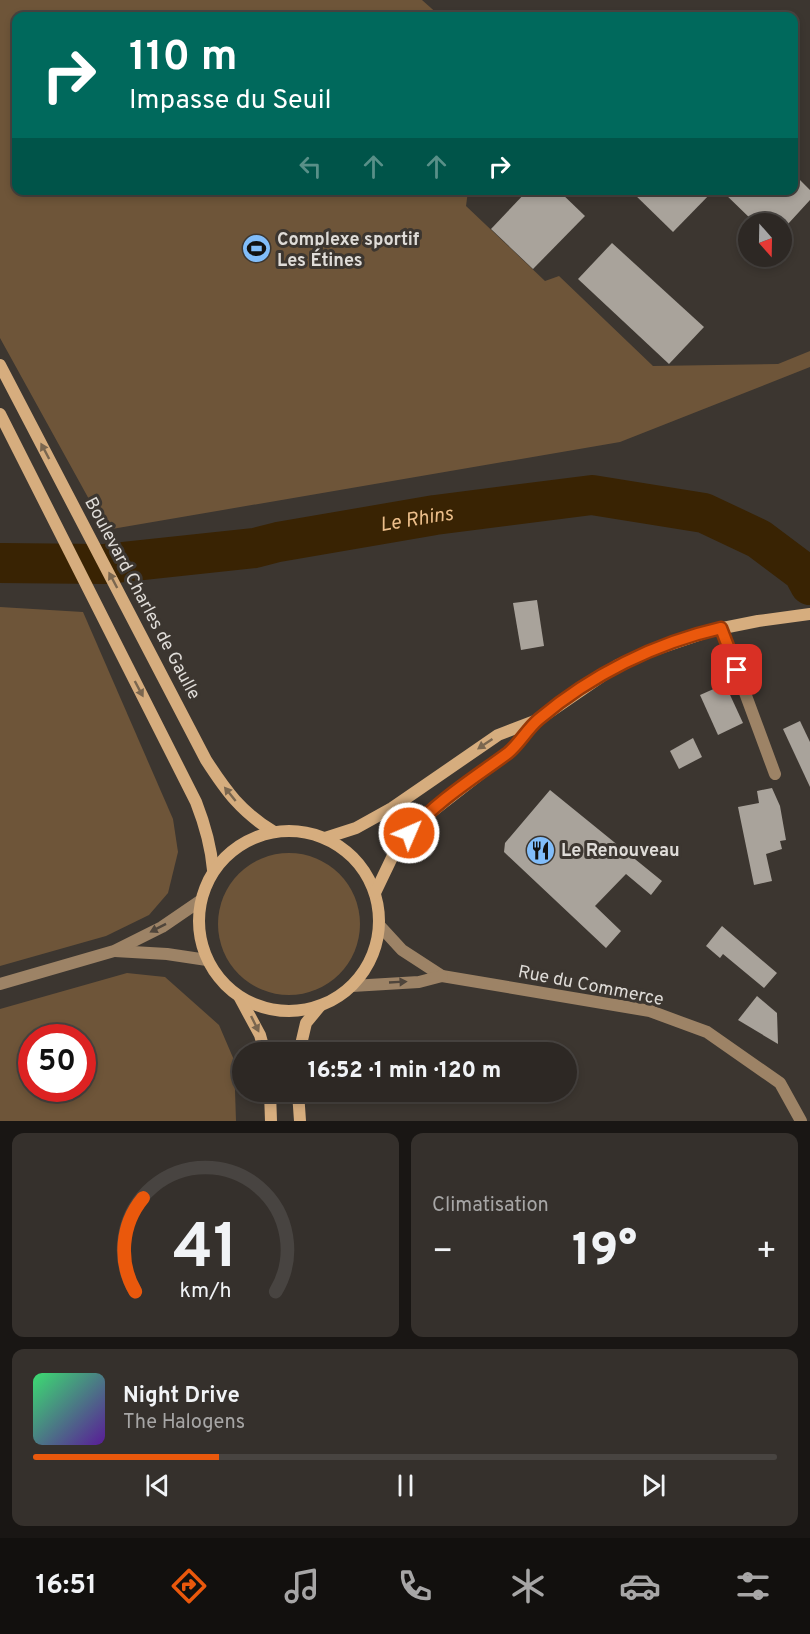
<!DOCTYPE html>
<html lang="fr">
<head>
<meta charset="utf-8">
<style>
	:root { --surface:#2d2824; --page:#35302c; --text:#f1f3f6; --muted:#a7a6a6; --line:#484441; --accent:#ea580c }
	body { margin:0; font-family:Overpass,sans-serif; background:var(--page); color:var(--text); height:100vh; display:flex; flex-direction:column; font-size:22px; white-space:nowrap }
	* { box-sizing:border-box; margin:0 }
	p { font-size:20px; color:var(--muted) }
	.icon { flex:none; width:33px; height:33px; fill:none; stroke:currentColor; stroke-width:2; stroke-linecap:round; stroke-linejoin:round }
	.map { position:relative; height:1121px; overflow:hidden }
	.sheet { display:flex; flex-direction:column; gap:12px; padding:12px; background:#191614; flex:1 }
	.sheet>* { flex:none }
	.banner { position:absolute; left:12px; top:12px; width:786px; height:183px; border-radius:12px; box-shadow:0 3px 9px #0003,0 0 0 2px var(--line); background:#00695c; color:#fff; overflow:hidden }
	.needle { width:39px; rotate:160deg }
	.buttons { position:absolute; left:738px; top:213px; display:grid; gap:12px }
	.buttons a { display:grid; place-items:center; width:54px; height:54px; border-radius:50%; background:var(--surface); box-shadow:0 3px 9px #0003,0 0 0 2px var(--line); font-size:30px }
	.speed { position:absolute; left:18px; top:1024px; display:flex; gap:12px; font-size:30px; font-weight:700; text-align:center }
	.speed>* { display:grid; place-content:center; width:78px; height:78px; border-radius:50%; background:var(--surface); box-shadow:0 3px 9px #0003,0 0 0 2px var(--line); line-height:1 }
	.speed .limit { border:9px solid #d22; background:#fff; color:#111 }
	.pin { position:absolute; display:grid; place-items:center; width:51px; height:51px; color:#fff; margin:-26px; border-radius:12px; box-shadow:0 3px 9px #0006 }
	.me { position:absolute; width:66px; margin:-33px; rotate:45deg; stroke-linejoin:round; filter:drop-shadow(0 0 4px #0008) }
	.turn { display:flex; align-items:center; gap:21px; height:126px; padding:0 18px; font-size:27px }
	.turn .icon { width:78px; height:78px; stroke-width:2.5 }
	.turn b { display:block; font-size:42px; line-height:51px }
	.lanes { display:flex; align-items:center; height:57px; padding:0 18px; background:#0003; justify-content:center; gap:30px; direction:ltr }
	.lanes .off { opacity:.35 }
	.big { font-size:45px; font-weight:800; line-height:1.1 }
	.sheet .tile { flex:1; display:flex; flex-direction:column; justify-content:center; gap:9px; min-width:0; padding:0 21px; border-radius:12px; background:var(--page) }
	.sheet .dial { align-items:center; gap:0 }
	.dial svg { height:156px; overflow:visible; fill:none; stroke:var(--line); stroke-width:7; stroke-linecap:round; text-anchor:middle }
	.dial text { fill:var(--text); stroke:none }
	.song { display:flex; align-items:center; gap:18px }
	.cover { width:72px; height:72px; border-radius:9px; background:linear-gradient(135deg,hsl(140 70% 55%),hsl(270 70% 35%)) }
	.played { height:6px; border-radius:3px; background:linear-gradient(90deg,var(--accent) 25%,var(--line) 25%) }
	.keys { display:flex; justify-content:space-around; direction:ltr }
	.heat { display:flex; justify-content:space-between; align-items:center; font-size:33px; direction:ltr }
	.sheet .tiles { flex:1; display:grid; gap:12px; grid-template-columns:1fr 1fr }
	.tile:last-child { grid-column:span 2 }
	.trip { position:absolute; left:232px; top:1042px; width:345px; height:60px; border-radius:30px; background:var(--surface); box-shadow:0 3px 9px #0003,0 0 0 2px var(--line); font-weight:800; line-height:60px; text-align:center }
	.tab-bar { display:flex; height:96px; justify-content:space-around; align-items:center; background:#12100e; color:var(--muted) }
	.tab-bar .icon { width:42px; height:42px }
	.tab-bar .active { color:var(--accent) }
	.tab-bar b { font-size:27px; color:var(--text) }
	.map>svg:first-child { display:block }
	.green { fill:#6e5539; fill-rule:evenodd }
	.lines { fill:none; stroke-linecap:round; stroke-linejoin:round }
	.river { stroke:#392303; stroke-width:40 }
	.building { fill:#a9a39b }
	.street { stroke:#9d8366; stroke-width:12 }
	.secondary { stroke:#d6ad7e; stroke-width:12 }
	.oneway { fill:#7a664f }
	.oneway2 { fill:#4f453b }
	.route-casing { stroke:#983908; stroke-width:15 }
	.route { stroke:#ea580c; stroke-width:10 }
	.labels { text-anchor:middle; stroke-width:6; stroke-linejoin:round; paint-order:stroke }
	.poi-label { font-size:18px; font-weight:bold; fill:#dfdcd8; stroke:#3c3630; text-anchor:start }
	.street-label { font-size:18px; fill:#dfdcd8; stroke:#3c3630 }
	.water-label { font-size:20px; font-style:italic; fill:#ecbe8a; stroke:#3c3630 }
</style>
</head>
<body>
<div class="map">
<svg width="810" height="1121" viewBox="0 0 810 1121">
	<rect width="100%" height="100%" fill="#3c3630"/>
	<g class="green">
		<path d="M 0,0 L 422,0 L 440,16 L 16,16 L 16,190 L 468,191 L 466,206 L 545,281 L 559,276 L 653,366 L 778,364 L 810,351 L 810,367 L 620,442 L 106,530 L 0,338 Z"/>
		<path d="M 0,607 L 83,612 L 173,819 L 178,852 L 168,893 L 149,915 L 106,936 L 0,966 Z"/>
		<circle cx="289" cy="924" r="71"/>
		<path d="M 127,973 L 165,977 L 219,1025 L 234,1060 L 236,1121 L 0,1121 L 0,1009 ZM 32,1038 L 82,1038 L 82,1089 L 32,1089 Z"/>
	</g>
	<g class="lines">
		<path class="river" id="s1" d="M 0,563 L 105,564 L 255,548 L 278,542 L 435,515 L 592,495 L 704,513 L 759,539 L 803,572 L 810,585"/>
	</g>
	<g class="building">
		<path d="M 797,177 L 810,190 L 810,200 L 788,224 L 756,224 L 721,190 L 794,190 L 794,181 Z"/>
		<path d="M 528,190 L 558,190 L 585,216 L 533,269 L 491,229 Z"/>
		<path d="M 630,190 L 714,190 L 673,232 Z"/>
		<path d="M 612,243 L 704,327 L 669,364 L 578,279 Z"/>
		<path d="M 537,600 L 544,646 L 521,650 L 513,603 Z"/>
		<path d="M 725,684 L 743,723 L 718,735 L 700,695 Z"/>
		<path d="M 800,721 L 810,742 L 810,787 L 783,729 Z"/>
		<path d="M 693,738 L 702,757 L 679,769 L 670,751 Z"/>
		<path d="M 772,788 L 780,806 L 786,840 L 780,841 L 782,849 L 766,854 L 772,881 L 754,885 L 738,807 L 759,803 L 757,791 Z"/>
		<path d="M 550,790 L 662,881 L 651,895 L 626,874 L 595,906 L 621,931 L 606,948 L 504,852 L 505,843 Z"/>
		<path d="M 722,926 L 777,973 L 764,988 L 723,954 L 720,958 L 706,946 Z"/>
		<path d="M 757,996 L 777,1013 L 778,1044 L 738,1020 Z"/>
	</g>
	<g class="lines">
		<g class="street">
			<path d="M 721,628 L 775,774"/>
			<path d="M 379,925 L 402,950 L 442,976 L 650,1011 L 707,1032 L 780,1083 L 801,1121"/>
			<path d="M 115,951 L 167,954 L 207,960"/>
			<path d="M 0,984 L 114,951 L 162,927 L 200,901"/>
			<path d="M 352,986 L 419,982 L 442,976"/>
		</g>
		<g class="secondary">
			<path d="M 0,365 L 206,760 C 226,791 241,812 274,832"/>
			<path d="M 0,414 L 196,802 C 205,825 211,846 213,870"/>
			<circle cx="289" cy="921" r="90"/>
			<path d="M 325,838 L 356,828 L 392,808 L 498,735 L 537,720"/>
			<path d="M 375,893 L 398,845 L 420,821 L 511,750 L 538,720 L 618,665 L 648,652 L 713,630 L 758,621 L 810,614"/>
			<path d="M 240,998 L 260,1035 L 265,1053"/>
			<path d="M 299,1053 L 306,1023 L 320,1006"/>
			<path d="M 270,1092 L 271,1121"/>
			<path d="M 298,1092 L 300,1121"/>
		</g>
	</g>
	<defs><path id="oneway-solid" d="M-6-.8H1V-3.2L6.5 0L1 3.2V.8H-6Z" transform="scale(1.5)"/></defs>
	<g class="oneway">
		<use href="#oneway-solid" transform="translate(45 451) rotate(-118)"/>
		<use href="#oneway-solid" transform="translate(113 580) rotate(-118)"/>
		<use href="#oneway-solid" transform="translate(139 689) rotate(62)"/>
		<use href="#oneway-solid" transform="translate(485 744) rotate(146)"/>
		<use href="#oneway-solid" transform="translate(230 794) rotate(-129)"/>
		<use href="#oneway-solid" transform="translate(255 1024) rotate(64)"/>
	</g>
	<g class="oneway2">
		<use href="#oneway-solid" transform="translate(158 928) rotate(153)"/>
		<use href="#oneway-solid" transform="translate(398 982) rotate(-3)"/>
	</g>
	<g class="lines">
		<defs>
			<path id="route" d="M 409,833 C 437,801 474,778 508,753 C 520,743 527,729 539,719 C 591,675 655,643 721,628 L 737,670"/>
		</defs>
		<use href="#route" class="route-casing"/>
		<use href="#route" class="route"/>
	</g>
	<defs>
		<symbol id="stadium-disc" viewBox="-11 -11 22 22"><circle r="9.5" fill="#81bdfa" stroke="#3c3630"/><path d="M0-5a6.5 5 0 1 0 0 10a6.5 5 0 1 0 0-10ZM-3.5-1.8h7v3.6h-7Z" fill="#111"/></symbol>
		<symbol id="restaurant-disc" viewBox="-11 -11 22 22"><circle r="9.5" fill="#81bdfa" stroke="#3c3630"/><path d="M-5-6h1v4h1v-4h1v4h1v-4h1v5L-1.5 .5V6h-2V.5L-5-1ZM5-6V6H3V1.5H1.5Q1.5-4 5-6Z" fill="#111"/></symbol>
	</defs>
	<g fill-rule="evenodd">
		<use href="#stadium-disc" x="240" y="232" width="33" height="33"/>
		<use href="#restaurant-disc" x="524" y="834" width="33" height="33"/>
	</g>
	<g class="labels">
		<g class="poi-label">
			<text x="277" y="245">Complexe sportif<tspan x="277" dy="21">Les Étines</tspan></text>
			<text x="561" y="856">Le Renouveau</text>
		</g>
		<g class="street-label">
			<text transform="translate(143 598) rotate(62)" y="6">Boulevard Charles de Gaulle</text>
			<text transform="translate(591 985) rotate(11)" y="6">Rue du Commerce</text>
		</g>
		<g class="water-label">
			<text dy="7" stroke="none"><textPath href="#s1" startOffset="420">Le Rhins</textPath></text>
		</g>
	</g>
</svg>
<div class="buttons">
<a><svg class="needle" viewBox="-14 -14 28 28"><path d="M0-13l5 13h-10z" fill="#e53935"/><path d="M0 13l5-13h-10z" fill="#a7a6a6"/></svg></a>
</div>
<div class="speed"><div class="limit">50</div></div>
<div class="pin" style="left:737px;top:670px;background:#d93025"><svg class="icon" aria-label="arrive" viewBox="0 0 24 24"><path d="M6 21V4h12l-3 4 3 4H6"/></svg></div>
<svg class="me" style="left:409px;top:833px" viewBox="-20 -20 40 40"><circle r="17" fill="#ea580c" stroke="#fff" stroke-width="3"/><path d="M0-11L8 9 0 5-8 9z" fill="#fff"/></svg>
<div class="trip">16:52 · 1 min · 120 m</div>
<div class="banner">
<div class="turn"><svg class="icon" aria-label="right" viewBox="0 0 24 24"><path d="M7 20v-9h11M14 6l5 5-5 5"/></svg><div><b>110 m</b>Impasse du Seuil</div></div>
<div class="lanes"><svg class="icon off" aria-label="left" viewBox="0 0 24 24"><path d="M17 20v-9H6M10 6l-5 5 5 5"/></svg><svg class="icon off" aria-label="ahead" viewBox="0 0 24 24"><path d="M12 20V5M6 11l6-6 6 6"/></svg><svg class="icon off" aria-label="ahead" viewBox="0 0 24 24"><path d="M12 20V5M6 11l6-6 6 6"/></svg><svg class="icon" aria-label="right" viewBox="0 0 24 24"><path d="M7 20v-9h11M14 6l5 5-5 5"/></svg></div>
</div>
</div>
<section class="sheet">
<div class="tiles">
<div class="tile dial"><svg viewBox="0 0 100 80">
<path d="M14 69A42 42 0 1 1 86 69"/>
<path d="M14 69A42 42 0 0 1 18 21" stroke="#ea580c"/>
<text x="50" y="56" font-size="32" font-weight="700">41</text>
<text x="50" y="72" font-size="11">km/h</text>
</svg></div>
<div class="tile"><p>Climatisation</p>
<div class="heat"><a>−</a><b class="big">19°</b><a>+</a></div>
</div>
<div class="tile">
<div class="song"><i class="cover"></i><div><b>Night Drive</b><p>The Halogens</p></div></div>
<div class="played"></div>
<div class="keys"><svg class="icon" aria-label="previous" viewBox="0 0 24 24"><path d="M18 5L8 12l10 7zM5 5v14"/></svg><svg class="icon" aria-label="pause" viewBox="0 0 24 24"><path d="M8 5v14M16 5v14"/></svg><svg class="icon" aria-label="next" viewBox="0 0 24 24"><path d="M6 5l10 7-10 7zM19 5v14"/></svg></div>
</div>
</div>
</section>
<nav class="tab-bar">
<b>16:51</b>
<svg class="icon active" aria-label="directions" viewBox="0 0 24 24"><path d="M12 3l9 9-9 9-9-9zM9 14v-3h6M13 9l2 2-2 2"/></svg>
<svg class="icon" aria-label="music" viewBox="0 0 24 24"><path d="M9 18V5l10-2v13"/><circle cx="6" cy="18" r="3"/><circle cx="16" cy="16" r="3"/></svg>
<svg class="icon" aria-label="phone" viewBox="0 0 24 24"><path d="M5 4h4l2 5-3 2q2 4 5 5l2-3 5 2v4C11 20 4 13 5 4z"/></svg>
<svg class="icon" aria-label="climate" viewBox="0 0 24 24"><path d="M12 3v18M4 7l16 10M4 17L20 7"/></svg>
<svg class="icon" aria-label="car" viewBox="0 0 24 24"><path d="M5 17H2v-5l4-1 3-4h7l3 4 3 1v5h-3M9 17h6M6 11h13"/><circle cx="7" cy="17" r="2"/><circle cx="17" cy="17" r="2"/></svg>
<svg class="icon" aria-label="filters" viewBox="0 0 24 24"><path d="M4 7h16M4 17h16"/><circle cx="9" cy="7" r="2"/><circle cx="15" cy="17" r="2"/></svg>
</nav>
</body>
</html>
